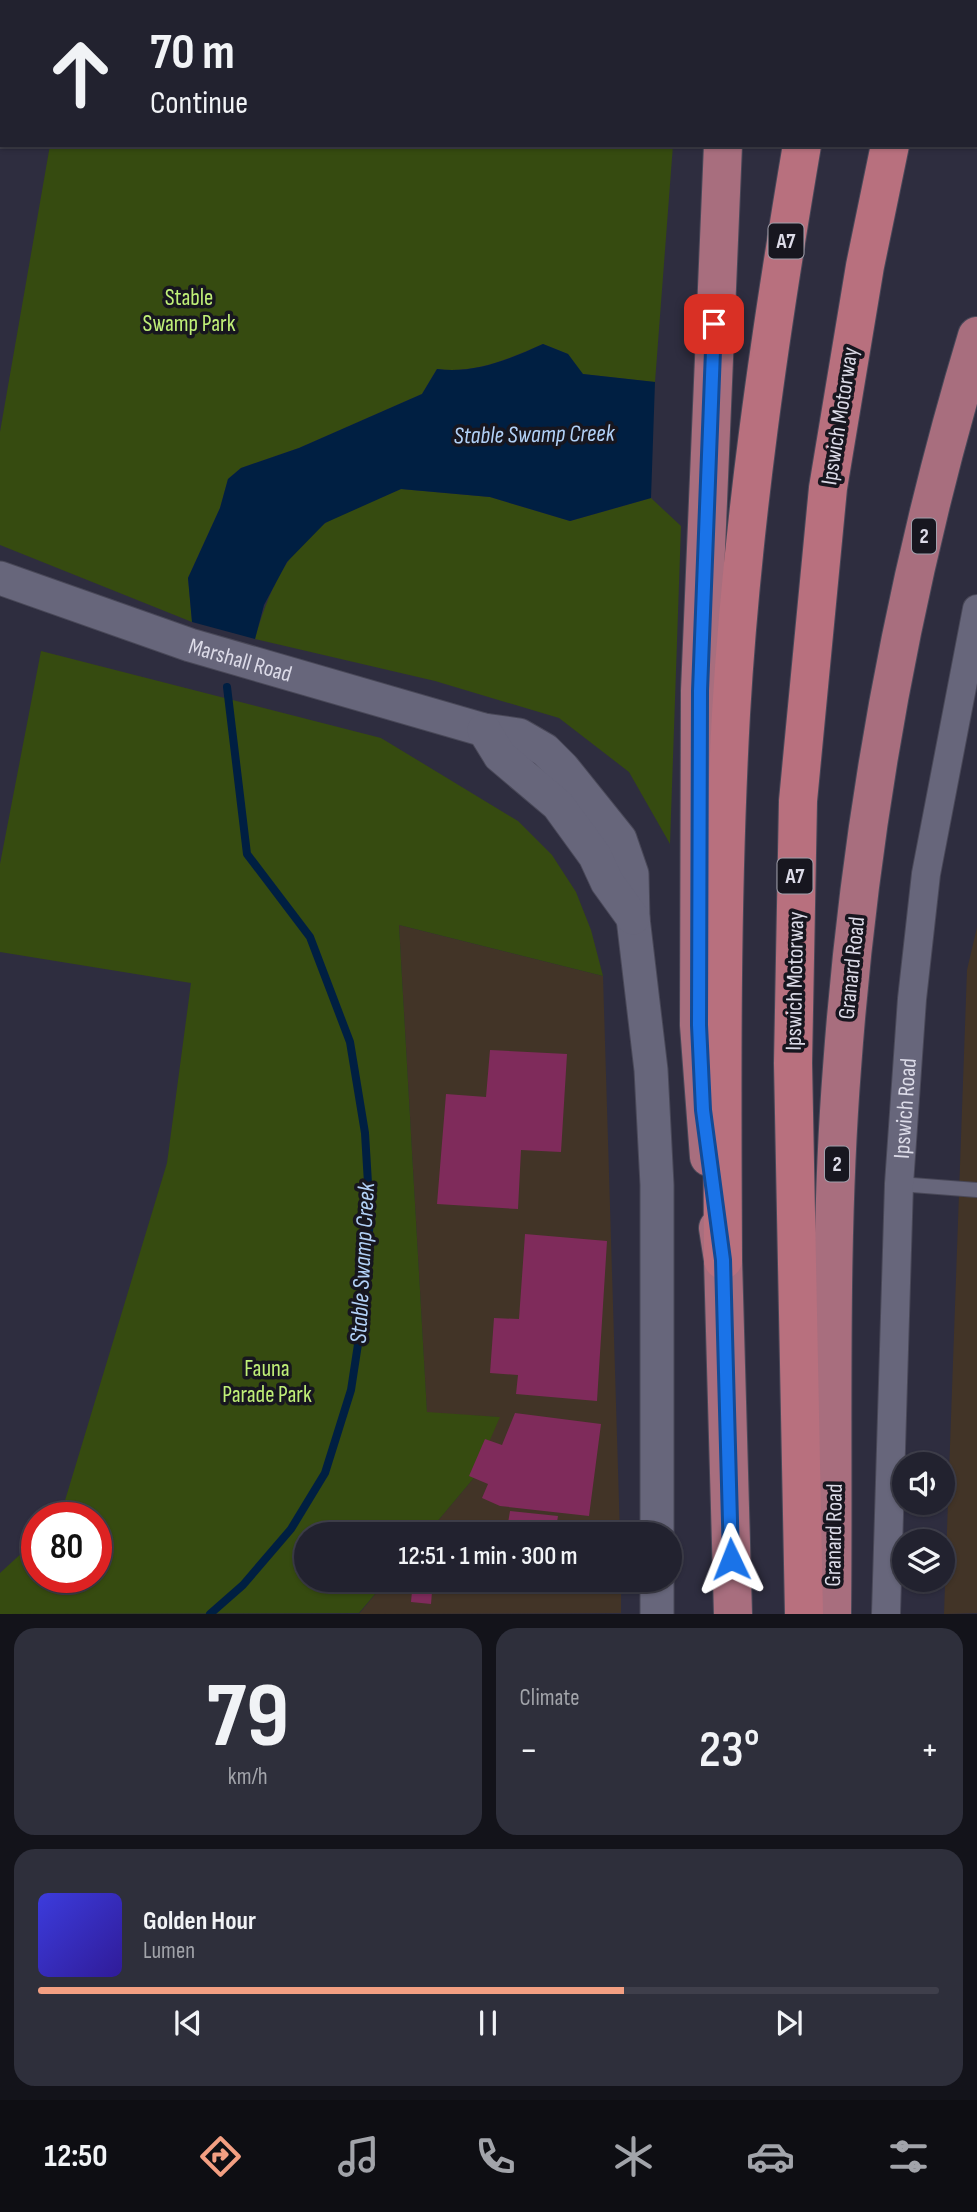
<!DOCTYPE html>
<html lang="en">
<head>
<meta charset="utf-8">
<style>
	:root { --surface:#22222f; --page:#2e2f3b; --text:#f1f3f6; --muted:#a2a4aa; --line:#3f3f4b; --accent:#f39f82 }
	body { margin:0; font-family:"Sofia Sans Condensed",sans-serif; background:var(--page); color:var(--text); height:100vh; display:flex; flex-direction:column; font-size:26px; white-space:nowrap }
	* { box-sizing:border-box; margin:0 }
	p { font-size:23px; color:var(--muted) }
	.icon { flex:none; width:38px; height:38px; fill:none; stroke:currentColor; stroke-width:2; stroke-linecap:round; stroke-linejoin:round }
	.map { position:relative; height:1614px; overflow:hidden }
	.drawer { display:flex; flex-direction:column; gap:14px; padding:14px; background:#13131a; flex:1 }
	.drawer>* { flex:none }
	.guide { position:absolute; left:0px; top:0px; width:978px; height:147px; box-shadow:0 2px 5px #0004,0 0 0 2px var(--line); background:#22222f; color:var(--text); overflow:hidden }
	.fabs { position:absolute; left:892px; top:1452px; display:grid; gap:14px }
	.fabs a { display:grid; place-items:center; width:63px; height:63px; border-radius:50%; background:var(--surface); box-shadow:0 2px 5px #0004,0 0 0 2px var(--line); font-size:35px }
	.speed { position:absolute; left:21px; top:1502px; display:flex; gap:14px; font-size:35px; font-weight:700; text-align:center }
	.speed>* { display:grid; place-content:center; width:91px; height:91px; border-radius:50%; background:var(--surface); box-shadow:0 2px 5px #0004,0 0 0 2px var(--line); line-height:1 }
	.speed .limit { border:10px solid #d22; background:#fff; color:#111 }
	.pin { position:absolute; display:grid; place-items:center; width:60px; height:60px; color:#fff; margin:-30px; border-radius:14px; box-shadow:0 4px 10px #0006 }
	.me { position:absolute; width:77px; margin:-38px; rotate:358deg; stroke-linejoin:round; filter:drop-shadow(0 0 5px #0008) }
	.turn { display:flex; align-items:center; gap:24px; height:147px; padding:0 35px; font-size:32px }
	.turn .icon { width:91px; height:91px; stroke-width:2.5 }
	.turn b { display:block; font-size:49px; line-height:60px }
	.big { font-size:52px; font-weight:600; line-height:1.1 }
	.drawer .tile { flex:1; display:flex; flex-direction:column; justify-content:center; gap:10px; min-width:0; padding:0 24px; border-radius:21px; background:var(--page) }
	.drawer .dial { align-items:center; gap:0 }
	.dial b { font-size:91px; line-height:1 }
	.song { display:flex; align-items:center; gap:21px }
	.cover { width:84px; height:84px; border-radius:10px; background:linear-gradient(135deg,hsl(240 70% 55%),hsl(250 70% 35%)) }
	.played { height:7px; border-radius:4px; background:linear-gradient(90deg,var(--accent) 65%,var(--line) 65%) }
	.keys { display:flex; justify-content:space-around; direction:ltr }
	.heat { display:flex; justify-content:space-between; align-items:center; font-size:38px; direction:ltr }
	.drawer .tiles { flex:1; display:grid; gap:14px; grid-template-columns:1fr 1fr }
	.tile:last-child { grid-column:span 2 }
	.trip { position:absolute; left:294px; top:1522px; width:388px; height:70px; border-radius:35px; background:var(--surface); box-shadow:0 2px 5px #0004,0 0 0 2px var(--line); font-weight:600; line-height:70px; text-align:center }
	.tab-bar { display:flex; height:112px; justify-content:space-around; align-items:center; background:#0e0e13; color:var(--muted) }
	.tab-bar .icon { width:49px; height:49px }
	.tab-bar .selected { color:var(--accent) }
	.tab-bar b { font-size:32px; color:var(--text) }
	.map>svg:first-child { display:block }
	.industrial { fill:#423427 }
	.green { fill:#364b10 }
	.water { fill:#001f42 }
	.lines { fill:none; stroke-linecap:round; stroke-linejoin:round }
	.stream { stroke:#001f42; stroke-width:8 }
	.building { fill:#7f2b5b }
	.service-casing { stroke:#494858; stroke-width:16 }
	.minor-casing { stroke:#494858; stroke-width:30 }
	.tertiary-casing { stroke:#494858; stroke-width:35 }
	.trunk-casing { stroke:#494858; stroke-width:40 }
	.motorway-casing { stroke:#494858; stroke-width:40 }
	.service { stroke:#67667b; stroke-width:14 }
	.minor { stroke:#67667b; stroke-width:28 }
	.tertiary { stroke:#67667b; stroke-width:33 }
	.trunk { stroke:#a86e7e; stroke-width:38 }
	.motorway { stroke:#b8707e; stroke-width:38 }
	.route-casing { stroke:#114b97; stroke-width:18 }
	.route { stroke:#1a73e8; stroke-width:12 }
	.labels { text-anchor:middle; stroke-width:7; stroke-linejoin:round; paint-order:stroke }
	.shield { fill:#17161f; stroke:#a1a0ac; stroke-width:2 }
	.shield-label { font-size:21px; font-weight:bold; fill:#dcdbe8 }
	.park-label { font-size:23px; fill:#c0f078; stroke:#17161f }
	.street-label { font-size:23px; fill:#dcdbe8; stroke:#17161f }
	.water-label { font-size:24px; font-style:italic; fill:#b2d1f7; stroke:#17161f }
</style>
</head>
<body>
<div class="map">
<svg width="977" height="1614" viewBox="0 0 977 1614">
	<rect width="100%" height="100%" fill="#2e2d3f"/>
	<g class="industrial">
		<path d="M 399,925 L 603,976 L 620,1535 L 426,1535 L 473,1479 L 499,1417 L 427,1413 Z"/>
		<path d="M 977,927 L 977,1613 L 944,1614 L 967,970 Z"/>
		<path d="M 387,1580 L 621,1580 L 621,1613 L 359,1614 Z"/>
	</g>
	<g class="green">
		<path d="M 76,0 L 683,0 L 75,2 Z"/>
		<path d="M 50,145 L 673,145 L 655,382 L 582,374 L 568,354 L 543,344 C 509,359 474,374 437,369 L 422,394 L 299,448 L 241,468 L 228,479 L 220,508 L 188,578 L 192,622 L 0,545 L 0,432 Z"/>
		<path d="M 401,489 L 490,497 L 570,521 L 651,498 L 681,526 L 670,844 L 629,772 L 559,718 L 435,681 L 255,639 C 266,598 288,545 327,522 C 349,508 377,500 401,489 Z"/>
		<path d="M 41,651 L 381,738 L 518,821 L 552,855 L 576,892 L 591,930 L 603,976 L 399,925 L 427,1412 L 500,1417 L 473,1479 L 426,1535 L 306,1535 L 306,1580 L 387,1580 L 359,1613 L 0,1614 L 0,1573 L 37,1539 L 37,1577 L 96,1577 L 96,1517 L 60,1517 L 167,1163 L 191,983 L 0,952 L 0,864 Z"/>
	</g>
	<path class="water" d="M 543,344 L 568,354 L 583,374 L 655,382 L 651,498 L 570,521 L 490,497 L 401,489 L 325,523 L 287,562 L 264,605 L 255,639 L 192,622 L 188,578 L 220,508 L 228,479 L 241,468 L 299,448 L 422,394 L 437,369 C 474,374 510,359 543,344 Z"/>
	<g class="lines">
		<path class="stream" d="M 210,1614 L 243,1585 L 291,1529 L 325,1473 L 351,1390 L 364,1305 L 370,1217 L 365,1133 L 350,1042 L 310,937 L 247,854 L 227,687"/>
	</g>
	<g class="building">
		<path d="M 490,1050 L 567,1054 L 561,1152 L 521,1150 L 518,1209 L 437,1204 L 446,1094 L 486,1097 Z"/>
		<path d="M 525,1234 L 607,1241 L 597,1401 L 516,1394 L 518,1375 L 490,1373 L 494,1318 L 519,1319 Z"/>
		<path d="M 515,1413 L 601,1424 L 589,1516 L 500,1506 L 482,1498 L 488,1484 L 469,1476 L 485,1439 L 502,1445 Z"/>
		<path d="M 510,1511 L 558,1516 L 556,1528 L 542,1527 L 541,1535 L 517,1535 L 518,1524 L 508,1523 Z"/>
		<path d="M 413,1580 L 433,1580 L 431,1604 L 411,1602 Z"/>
	</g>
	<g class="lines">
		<defs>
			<path id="service" d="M 899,1184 L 977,1190"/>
			<g id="minor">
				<path id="s1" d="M 886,1614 L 899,1184 L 912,999 L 926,874 L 977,609"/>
			</g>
			<g id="tertiary">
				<path id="s2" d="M 0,578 L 190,645 L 484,730 L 519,735 L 545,750 L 563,768 L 620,839 L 632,874 L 633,918 L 651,1070 L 657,1185 L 657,1535"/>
				<path d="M 484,730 L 500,756 L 558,805 L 595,856 L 607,882 L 633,918"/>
				<path d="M 657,1580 L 657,1614"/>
			</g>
			<g id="trunk">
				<path d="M 733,2 L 733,0"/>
				<path d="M 709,1157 L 699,1025 L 700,691 L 723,145"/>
				<path d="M 718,1228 L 723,1260 L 733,1614"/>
				<path d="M 832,1614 C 834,1433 828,1248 842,1068 C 860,820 905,574 977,336"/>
			</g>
			<g id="motorway">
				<path d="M 835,2 L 835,0"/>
				<path d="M 926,2 L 927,0"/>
				<path d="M 723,1260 C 722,1078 721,896 731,714 C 742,524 770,333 802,145"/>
				<path d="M 804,1614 L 793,1063 L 798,801 L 828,488 L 865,266 L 890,145"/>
			</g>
		</defs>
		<use href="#service" class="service-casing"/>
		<use href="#minor" class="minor-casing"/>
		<use href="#tertiary" class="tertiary-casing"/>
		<use href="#trunk" class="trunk-casing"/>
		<use href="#motorway" class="motorway-casing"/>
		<use href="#service" class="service"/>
		<use href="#minor" class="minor"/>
		<use href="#tertiary" class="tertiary"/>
		<use href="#trunk" class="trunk"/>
		<use href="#motorway" class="motorway"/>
	</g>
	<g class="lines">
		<defs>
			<path id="route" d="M 714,324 L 700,691 L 699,1025 L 703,1110 L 723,1260 L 731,1559"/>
		</defs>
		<use href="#route" class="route-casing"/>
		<use href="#route" class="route"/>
	</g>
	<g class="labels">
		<g class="shield">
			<rect x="768.5" y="223.5" width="35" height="35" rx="5"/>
			<rect x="912" y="518.5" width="24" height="35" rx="5"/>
			<rect x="777.5" y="858.5" width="35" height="35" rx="5"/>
			<rect x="825" y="1146.5" width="24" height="35" rx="5"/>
		</g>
		<g class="shield-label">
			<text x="786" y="248">A7</text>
			<text x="924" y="543">2</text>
			<text x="795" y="883">A7</text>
			<text x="837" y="1171">2</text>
		</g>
		<g class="park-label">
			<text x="189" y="305">Stable<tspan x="189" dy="26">Swamp Park</tspan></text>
			<text x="267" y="1376">Fauna<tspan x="267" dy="26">Parade Park</tspan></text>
		</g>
		<g class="street-label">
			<text transform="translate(839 416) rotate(-81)" y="8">Ipswich Motorway</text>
			<text dy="8" stroke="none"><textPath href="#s2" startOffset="254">Marshall Road</textPath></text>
			<text transform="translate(851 968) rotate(-84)" y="8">Granard Road</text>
			<text transform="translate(794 981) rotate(-89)" y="8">Ipswich Motorway</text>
			<text dy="8" stroke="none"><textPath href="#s1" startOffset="506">Ipswich Road</textPath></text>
			<text transform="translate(833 1535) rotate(-89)" y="8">Granard Road</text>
		</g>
		<g class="water-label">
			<text transform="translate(534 434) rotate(-1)" y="8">Stable Swamp Creek</text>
			<text transform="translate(362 1263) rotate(-87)" y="8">Stable Swamp Creek</text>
		</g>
	</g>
</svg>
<div class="fabs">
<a><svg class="icon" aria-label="sound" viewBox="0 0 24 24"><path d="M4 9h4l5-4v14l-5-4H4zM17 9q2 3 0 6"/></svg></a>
<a><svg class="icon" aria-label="layers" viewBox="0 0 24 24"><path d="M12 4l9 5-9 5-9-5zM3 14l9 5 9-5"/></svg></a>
</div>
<div class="speed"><div class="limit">80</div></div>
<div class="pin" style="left:714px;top:324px;background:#d93025"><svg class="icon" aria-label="arrive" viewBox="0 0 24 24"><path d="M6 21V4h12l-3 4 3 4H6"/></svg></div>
<svg class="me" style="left:731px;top:1559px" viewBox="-20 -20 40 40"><path d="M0-17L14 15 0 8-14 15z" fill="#1a73e8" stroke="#fff" stroke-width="4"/></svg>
<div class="trip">12:51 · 1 min · 300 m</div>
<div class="guide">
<div class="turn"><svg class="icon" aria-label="ahead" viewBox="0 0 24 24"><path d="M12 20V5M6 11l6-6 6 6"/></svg><div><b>70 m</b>Continue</div></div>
</div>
</div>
<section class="drawer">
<div class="tiles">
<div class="tile dial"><b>79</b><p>km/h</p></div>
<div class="tile"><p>Climate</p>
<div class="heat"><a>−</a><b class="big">23°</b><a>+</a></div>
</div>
<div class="tile">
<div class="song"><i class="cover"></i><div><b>Golden Hour</b><p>Lumen</p></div></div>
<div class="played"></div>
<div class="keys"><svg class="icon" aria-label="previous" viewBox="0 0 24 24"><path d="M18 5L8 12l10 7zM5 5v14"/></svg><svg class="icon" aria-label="pause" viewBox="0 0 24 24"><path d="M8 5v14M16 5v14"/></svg><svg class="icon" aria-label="next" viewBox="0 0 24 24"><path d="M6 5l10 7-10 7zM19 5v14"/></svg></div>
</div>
</div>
</section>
<nav class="tab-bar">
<b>12:50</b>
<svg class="icon selected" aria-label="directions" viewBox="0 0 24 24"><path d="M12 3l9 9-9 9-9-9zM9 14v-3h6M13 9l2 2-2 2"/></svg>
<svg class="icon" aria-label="music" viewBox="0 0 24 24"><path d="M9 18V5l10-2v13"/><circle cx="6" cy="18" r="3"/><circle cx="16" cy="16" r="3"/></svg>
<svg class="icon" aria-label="phone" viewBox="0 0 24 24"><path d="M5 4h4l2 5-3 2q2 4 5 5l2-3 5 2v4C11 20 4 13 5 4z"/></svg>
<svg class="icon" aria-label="climate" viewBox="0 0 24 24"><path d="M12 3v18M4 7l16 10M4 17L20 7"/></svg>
<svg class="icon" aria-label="car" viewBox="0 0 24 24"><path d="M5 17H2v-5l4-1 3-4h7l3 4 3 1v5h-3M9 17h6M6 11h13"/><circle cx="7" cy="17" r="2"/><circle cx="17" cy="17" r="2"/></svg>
<svg class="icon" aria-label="filters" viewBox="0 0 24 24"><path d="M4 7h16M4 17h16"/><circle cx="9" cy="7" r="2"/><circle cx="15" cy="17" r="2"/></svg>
</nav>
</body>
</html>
